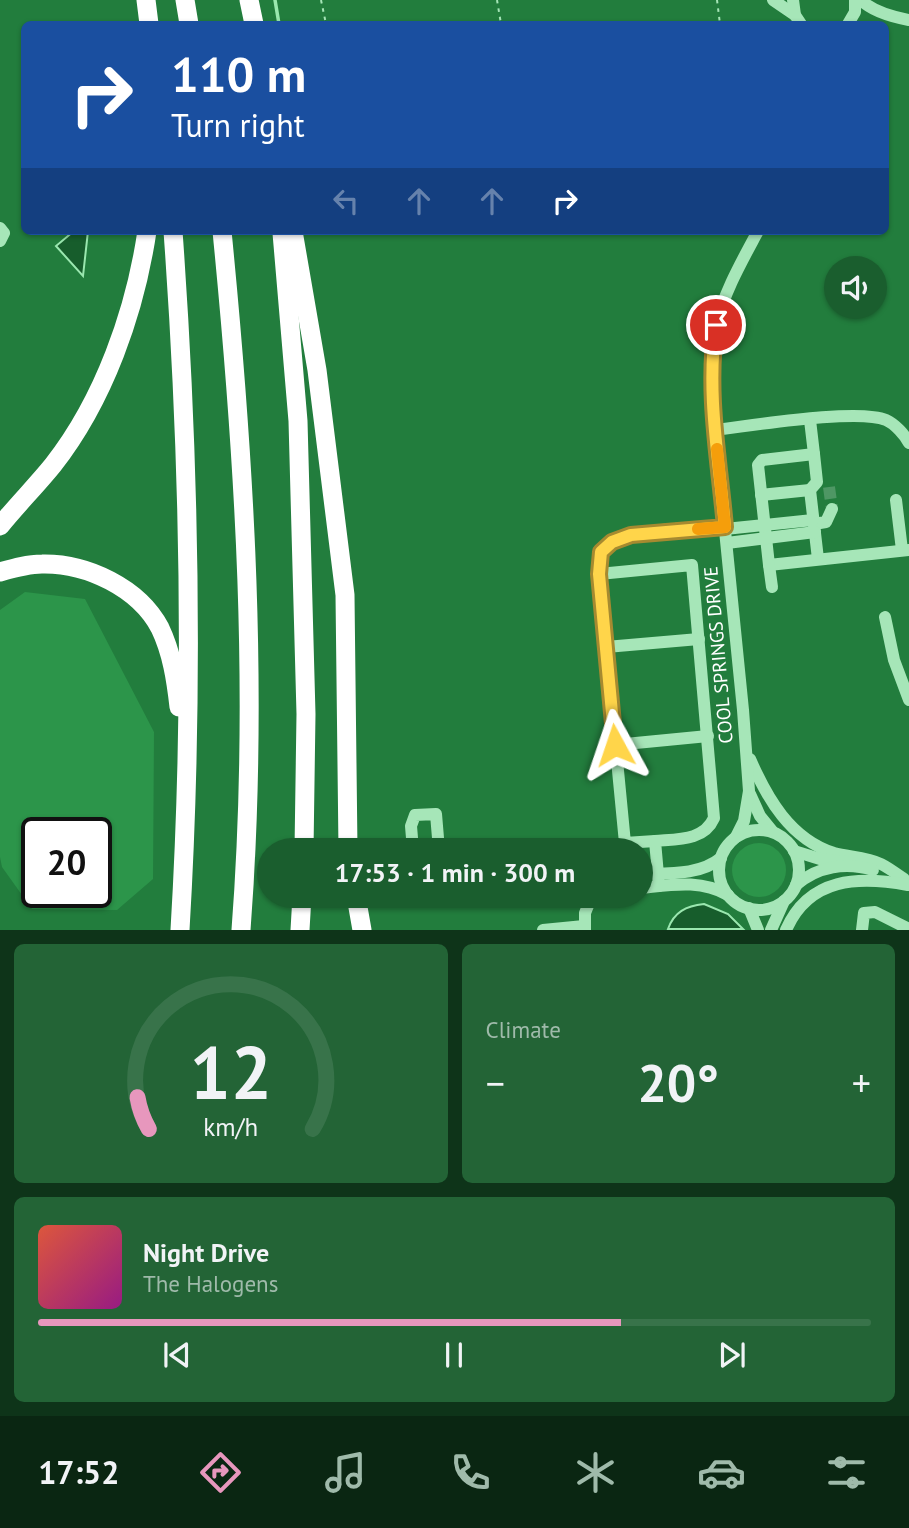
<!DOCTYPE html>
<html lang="en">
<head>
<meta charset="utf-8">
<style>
	:root { --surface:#1a5e2e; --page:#236436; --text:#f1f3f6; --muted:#9fbaaa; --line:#38734a; --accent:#e797bd }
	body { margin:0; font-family:"PT Sans",sans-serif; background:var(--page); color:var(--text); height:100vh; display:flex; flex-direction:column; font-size:26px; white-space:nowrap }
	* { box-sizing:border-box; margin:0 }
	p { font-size:23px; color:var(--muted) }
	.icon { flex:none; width:38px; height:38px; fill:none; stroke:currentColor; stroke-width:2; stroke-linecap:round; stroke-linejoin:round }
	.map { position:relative; height:930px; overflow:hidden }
	.side { display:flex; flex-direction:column; gap:14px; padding:14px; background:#0e3419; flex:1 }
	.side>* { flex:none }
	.guide { position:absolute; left:21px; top:21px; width:868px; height:214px; border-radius:10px; box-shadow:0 2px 5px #0004; background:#1a4fa0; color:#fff; overflow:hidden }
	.buttons { position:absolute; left:824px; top:256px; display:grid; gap:14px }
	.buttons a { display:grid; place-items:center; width:63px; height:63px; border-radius:50%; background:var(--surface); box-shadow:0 2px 5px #0004; font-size:35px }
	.speed { position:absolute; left:21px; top:817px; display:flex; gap:14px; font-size:35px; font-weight:700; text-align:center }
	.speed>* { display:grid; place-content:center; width:91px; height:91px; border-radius:50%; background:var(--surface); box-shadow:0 2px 5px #0004; line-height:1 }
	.speed .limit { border:4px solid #111; border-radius:10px; background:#fff; color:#111 }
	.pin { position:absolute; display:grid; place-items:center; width:60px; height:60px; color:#fff; margin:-30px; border:4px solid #fff; border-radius:50%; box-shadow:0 2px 7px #0007 }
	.me { position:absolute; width:77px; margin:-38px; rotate:355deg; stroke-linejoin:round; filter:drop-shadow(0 0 5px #0008) }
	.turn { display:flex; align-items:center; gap:24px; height:147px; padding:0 35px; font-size:32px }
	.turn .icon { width:91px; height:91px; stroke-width:2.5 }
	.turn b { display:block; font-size:49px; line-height:60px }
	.lanes { display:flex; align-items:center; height:66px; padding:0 35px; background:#0003; justify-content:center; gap:35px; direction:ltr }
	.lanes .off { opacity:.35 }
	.big { font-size:52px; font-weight:800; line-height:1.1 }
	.side .card { flex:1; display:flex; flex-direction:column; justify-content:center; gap:10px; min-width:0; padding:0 24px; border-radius:10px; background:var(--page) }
	.side .dial { align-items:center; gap:0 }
	.dial svg { height:182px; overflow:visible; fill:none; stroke:var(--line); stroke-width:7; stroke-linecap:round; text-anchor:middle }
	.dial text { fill:var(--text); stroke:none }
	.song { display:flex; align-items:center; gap:21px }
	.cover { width:84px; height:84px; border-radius:10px; background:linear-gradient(135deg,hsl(10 70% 55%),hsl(310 70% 35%)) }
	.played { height:7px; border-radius:4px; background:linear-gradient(90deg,var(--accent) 70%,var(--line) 70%) }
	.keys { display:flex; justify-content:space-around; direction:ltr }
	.heat { display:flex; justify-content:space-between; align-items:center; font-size:38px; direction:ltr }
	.side .tiles { flex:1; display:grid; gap:14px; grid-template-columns:1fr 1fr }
	.card:last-child { grid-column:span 2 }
	.trip { position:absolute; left:257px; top:838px; width:396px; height:70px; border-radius:35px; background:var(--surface); box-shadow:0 2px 5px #0004; font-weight:800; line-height:70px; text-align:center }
	.tab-bar { display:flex; height:112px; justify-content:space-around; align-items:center; background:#0a2612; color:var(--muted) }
	.tab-bar .icon { width:49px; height:49px }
	.tab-bar .selected { color:var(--accent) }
	.tab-bar b { font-size:32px; color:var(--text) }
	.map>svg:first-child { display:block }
	.green { fill:#2c954a; fill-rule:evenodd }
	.water { fill:#175d2c; stroke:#9ae7af; stroke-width:2 }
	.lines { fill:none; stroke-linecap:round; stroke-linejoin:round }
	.stream { stroke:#9ae7af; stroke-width:3.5 }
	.minor-tunnel { stroke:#4e9764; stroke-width:12; stroke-dasharray:12 6; stroke-linecap:butt }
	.path { stroke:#a6e6b8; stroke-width:2; stroke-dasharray:3.5 5; stroke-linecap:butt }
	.minor { stroke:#a6e6b8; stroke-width:12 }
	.highway { stroke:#fff; stroke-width:19 }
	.route-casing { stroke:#a68a30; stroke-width:18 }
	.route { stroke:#ffd54a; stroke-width:12 }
	.slow { stroke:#f59e0b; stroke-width:12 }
	.labels { text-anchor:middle; stroke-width:7; stroke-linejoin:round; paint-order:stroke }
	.street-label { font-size:19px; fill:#fff; stroke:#227d3d }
</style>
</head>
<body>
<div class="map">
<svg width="909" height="930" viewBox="0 0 909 930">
	<rect width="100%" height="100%" fill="#227d3d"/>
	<g class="green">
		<path d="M 25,592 L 85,599 L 154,732 L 153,879 L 117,910 L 32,909 L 2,867 L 0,857 L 0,610 ZM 96,833 L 96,892 L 37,892 L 37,833 Z"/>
		<circle cx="759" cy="870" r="27"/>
	</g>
	<g class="water">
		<path d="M 74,231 L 88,231 L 83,276 L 56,246 Z"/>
		<path d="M 704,904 L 728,914 L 743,929 L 668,929 C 674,912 686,906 704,904 Z"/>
	</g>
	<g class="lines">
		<path class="stream" d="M 275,0 L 279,24"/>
		<path class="minor-tunnel" d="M 829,487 L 832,509"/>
		<g class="path">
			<path d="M 321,0 L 326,24"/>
			<path d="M 497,0 L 501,24"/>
			<path d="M 717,0 L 720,24"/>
			<path d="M 713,667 L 725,666"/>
		</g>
		<g class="minor">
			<path d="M 773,0 L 795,15"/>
			<path d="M 793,0 L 795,15 L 801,24"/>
			<path d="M 861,0 C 873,12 893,17 909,20"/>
			<path d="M 848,24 L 855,12 L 855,0"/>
			<path d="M 0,228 L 4,233 L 0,241"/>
			<path d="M 810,420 L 814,454 L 762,460 L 758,465 L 769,565 L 909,550"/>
			<path d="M 714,430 C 750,426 858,408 886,420 C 895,424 905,435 909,443"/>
			<path d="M 814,454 L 817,482 L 810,490 L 818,559"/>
			<path d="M 761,495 L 810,490"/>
			<path d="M 896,500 L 902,550"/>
			<path d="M 814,524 L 826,522 L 832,509"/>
			<path d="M 725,529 L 813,520"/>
			<path d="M 727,543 L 815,532"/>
			<path d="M 769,565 L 772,587"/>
			<path d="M 599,574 L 692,565 L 714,818 C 704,841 677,839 655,841 L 659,886"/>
			<path d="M 885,617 L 894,660 L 909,700"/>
			<path d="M 606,647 L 699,639"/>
			<path d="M 615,745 L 708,736"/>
			<path d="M 750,759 C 767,798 790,839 834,853 C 849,857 867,857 881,864 C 889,868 897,874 904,879"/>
			<path d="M 750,794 L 760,816 L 773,832"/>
			<circle cx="759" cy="870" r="40"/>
			<path d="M 736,837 L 744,821 L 749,791 L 743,710 L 711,391 C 711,369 711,347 716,326 C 724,292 742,261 758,231"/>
			<path d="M 655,841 L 625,843 L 599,574 C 599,568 598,558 601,552 C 615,527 698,528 725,527"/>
			<path d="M 413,850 L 411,826 L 415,815 L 436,814 L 439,850"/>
			<path d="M 794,851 L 820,859 L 846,862"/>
			<path d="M 640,874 C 667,873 699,876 721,858"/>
			<path d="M 796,885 C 818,866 846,862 873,870"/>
			<path d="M 640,888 C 671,885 700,879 728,895"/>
			<path d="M 513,896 L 525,899 L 570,896"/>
			<path d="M 749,908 L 758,930"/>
			<path d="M 543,930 L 584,926"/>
			<path d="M 585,930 L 585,913 L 592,896"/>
			<path d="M 771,930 L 784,901"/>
			<path d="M 786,930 C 809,877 859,876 908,885"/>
			<path d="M 862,930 L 864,913 L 875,912 L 909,929"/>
		</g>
		<g class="highway">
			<path d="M 146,0 L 149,24"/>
			<path d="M 185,0 L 189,24"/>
			<path d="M 249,0 L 254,24"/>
			<path d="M 173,231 C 190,465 194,696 180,930"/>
			<path d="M 222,231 C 245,464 259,695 241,930"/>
			<path d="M 293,231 L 317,370 L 345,595 L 348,850"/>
			<path d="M 282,233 L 298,421 L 306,714 L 304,850"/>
			<path d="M 0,526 C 17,505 36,486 53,465 C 104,400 135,312 147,231"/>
			<path d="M 0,572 C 14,568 28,564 42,564 C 87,563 139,588 160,628 C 172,653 176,680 179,707"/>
			<path d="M 356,896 L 362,930"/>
			<path d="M 300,930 L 302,896"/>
		</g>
	</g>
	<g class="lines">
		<defs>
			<path id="route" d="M 615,745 L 599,574 L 601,552 L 612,542 L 631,535 L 725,527 C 719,459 706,393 716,325"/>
		</defs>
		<use href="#route" class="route-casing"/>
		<use href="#route" class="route"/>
		<path class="slow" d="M 698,529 L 725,527 L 717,449"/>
	</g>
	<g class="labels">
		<g class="street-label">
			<text transform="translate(718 655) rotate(-95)" y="7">COOL SPRINGS DRIVE</text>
		</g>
	</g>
</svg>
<div class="buttons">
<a><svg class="icon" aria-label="sound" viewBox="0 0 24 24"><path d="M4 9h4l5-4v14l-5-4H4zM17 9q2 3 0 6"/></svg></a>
</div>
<div class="speed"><div class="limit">20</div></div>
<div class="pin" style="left:716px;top:325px;background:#d93025"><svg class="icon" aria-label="arrive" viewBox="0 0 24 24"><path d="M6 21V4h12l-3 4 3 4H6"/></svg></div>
<svg class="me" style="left:615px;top:745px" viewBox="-20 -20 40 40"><path d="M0-17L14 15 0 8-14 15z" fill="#ffd54a" stroke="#fff" stroke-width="4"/></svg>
<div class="trip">17:53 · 1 min · 300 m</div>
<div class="guide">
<div class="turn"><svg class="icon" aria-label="right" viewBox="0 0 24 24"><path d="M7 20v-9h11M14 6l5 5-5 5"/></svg><div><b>110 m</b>Turn right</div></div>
<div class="lanes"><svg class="icon off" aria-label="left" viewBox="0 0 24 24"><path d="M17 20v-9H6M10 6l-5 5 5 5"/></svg><svg class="icon off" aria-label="ahead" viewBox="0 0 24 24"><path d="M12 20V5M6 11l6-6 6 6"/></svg><svg class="icon off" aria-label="ahead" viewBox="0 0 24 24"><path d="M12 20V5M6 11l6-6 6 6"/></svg><svg class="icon" aria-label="right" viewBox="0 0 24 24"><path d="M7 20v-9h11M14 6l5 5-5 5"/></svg></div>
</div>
</div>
<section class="side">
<div class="tiles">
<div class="card dial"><svg viewBox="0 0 100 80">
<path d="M14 69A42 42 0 1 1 86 69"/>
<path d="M14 69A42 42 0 0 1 9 55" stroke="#e797bd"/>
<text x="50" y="56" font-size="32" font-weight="700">12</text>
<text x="50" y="72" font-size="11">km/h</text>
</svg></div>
<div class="card"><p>Climate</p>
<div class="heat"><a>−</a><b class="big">20°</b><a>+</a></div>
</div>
<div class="card">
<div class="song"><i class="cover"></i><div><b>Night Drive</b><p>The Halogens</p></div></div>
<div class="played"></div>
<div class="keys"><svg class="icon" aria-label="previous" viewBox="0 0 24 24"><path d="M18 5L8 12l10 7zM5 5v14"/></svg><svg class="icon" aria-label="pause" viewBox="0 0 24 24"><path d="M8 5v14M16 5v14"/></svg><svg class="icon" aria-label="next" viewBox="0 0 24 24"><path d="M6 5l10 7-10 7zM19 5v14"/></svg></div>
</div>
</div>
</section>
<nav class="tab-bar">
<b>17:52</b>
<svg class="icon selected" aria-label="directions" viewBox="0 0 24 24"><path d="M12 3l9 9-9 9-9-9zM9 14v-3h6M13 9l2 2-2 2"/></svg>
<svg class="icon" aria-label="music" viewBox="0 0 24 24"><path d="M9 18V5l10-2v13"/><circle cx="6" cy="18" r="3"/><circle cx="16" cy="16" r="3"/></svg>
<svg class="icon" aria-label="phone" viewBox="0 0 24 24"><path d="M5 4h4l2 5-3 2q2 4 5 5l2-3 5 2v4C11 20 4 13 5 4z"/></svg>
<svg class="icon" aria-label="climate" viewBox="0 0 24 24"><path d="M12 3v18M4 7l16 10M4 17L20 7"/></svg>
<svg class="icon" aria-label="car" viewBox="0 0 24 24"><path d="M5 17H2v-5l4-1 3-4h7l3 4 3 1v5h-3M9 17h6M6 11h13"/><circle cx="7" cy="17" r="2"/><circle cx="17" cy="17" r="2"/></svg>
<svg class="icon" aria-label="filters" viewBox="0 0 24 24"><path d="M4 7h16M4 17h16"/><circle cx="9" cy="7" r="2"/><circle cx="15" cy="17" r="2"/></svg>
</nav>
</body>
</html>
